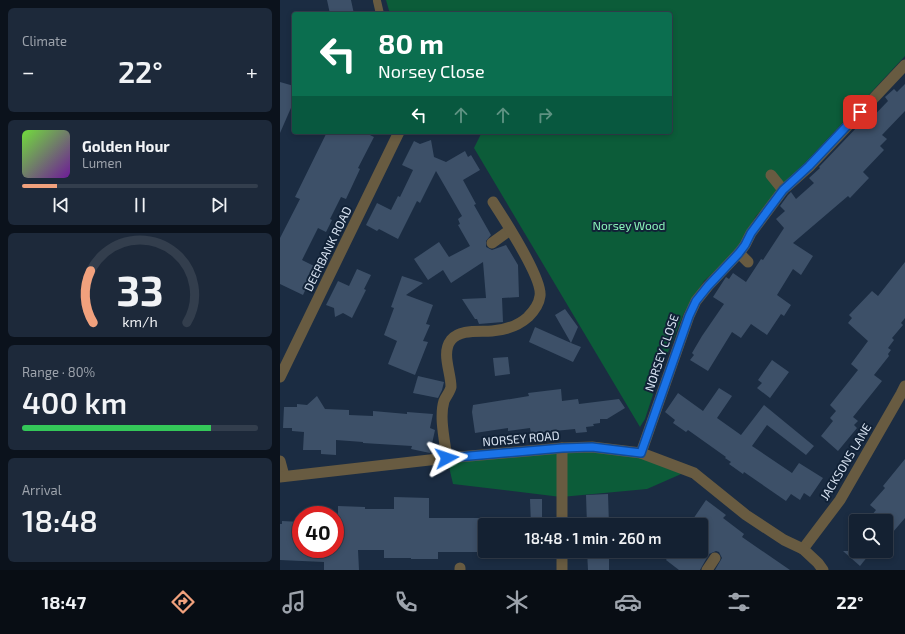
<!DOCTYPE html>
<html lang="en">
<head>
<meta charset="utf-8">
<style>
	:root { --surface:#142132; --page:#1d293a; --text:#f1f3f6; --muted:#9da3ac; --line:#333e4d; --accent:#f1a17d }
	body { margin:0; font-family:"Exo 2",sans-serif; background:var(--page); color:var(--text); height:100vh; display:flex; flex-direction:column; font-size:15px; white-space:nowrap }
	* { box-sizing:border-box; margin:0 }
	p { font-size:13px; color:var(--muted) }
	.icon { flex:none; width:22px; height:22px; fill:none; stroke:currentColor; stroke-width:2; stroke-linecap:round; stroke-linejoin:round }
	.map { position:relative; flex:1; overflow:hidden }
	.side { display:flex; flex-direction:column; gap:8px; padding:8px; background:#0b121c; width:280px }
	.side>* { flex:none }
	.guide { position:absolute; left:12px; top:12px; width:380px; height:122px; border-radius:4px; box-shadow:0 2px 6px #0003,0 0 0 1px var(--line); background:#0b6e4f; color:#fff; overflow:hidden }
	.tools { position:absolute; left:569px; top:514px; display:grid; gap:8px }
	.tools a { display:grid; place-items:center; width:44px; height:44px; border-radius:4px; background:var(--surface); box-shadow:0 2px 6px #0003,0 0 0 1px var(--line); font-size:20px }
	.speed { position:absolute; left:12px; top:506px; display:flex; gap:8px; font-size:20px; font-weight:700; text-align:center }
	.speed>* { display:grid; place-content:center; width:52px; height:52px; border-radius:50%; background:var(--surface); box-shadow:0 2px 6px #0003,0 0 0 1px var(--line); line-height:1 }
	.speed .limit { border:6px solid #d22; background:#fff; color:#111 }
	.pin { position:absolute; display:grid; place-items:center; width:34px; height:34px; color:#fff; margin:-17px; border-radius:8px; box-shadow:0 2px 6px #0006 }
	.me { position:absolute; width:44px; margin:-22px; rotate:85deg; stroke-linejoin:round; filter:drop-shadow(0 0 3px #0008) }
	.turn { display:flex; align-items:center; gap:14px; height:84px; padding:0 20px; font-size:18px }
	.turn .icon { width:52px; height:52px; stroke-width:2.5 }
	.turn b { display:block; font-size:28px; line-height:34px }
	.lanes { display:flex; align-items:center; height:38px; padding:0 20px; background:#0003; justify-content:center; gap:20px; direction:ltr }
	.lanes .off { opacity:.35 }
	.big { font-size:30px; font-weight:600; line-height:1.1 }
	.side .widget { flex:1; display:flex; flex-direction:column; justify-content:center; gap:6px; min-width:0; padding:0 14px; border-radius:6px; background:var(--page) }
	.side .dial { align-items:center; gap:0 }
	.dial svg { height:104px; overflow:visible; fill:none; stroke:var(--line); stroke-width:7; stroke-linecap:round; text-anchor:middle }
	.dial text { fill:var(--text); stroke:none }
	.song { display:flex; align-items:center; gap:12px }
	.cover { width:48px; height:48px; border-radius:6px; background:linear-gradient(135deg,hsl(100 70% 55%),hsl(280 70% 35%)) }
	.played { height:4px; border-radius:2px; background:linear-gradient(90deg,var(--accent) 15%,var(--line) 15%) }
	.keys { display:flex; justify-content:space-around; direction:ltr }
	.heat { display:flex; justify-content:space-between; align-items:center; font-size:22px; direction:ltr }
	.charge { height:6px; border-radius:3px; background:linear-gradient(90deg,#34c759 80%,var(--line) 0) }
	.trip { position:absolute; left:198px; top:518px; width:230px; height:40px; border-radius:4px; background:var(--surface); box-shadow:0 2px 6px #0003,0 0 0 1px var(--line); font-weight:600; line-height:40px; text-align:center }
	.tabs { display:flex; height:64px; justify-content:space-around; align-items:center; background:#080d14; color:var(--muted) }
	.tabs .icon { width:28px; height:28px }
	.tabs .current { color:var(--accent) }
	.tabs b { font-size:18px; color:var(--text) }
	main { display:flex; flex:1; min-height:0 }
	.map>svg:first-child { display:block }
	.green { fill:#0c5c39 }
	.building { fill:#3d5068 }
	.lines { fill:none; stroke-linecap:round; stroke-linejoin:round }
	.service { stroke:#685b41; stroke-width:8 }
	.minor { stroke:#685b41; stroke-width:11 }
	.tertiary { stroke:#685b41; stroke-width:11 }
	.route-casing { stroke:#114b97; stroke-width:10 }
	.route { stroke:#1a73e8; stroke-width:7 }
	.labels { text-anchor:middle; stroke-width:4; stroke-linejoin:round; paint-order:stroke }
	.park-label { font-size:12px; fill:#8af2b9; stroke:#112237 }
	.street-label { font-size:12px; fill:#d7e2f1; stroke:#112237 }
</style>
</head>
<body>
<main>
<section class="side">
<div class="widget"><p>Climate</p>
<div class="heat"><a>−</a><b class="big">22°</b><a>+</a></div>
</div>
<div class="widget">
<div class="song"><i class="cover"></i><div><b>Golden Hour</b><p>Lumen</p></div></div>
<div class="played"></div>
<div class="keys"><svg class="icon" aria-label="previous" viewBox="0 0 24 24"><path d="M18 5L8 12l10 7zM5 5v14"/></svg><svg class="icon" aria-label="pause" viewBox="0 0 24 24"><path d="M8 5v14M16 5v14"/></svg><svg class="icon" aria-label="next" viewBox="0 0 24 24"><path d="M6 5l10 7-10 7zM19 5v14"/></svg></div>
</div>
<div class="widget dial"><svg viewBox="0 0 100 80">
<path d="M14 69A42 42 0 1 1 86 69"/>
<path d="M14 69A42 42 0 0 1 12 29" stroke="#f1a17d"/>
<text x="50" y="56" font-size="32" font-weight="700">33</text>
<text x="50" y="72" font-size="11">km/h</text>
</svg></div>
<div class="widget"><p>Range · 80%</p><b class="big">400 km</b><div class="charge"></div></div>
<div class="widget"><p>Arrival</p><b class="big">18:48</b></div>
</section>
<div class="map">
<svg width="625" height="570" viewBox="0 0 625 570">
	<rect width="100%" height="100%" fill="#1b2c42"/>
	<g class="green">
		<path d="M 106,0 L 625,0 L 625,56 L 476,216 L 462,241 L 446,261 L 424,281 L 404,313 L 382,367 L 365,419 L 360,427 L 194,148 L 202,132 L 390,132 L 390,14 L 110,14 Z"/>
		<path d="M 339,450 L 408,471 L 367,489 L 281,497 L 173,484 L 167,458 Z"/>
	</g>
	<g class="building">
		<path d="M 47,0 L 71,0 L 74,14 L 50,14 Z"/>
		<path d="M 0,82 L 14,86 L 14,101 L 0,133 Z"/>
		<path d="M 625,84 L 625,111 L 602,135 L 607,139 L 600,146 L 604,150 L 583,172 L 589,178 L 570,198 L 568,196 L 513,243 L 533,256 L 521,275 L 513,269 L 497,295 L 511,305 L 504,316 L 501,314 L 487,335 L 471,324 L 461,338 L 452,332 L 428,371 L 410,360 L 414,355 L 412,353 L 422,336 L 444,304 L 433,297 L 446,277 L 449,279 L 453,273 L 466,282 L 481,259 L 483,260 L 504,228 L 496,219 L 505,211 L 500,206 L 508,195 L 511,192 L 516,199 L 534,183 L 529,178 L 540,168 L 539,167 L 579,125 L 582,128 L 608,101 L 605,97 L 614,89 L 617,92 Z"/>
		<path d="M 47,132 L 84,132 L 94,137 L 78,168 L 80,169 L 66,199 L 61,197 L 50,219 L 52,220 L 46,232 L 38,228 L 22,260 L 36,267 L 23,295 L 0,284 L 0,238 L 20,199 L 15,197 Z"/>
		<path d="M 151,140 L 154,157 L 166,162 L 185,151 L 188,157 L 191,155 L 200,170 L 183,180 L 196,204 L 194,205 L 211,235 L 206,241 L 206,247 L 212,250 L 226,245 L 238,265 L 239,297 L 222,298 L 223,322 L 199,324 L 197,319 L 195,319 L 182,299 L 206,298 L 203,262 L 171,283 L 163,270 L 148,280 L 134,259 L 159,242 L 169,257 L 190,246 L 178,225 L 180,224 L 178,219 L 182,216 L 156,171 L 140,203 L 137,201 L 118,239 L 99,229 L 97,231 L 86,225 L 97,203 L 111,210 L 118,196 L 120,197 L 133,170 L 122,165 L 134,141 L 140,144 Z"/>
		<path d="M 625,262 L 625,318 L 621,323 L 623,325 L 612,338 L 614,340 L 608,348 L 611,350 L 608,354 L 609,356 L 594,375 L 602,381 L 573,417 L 578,421 L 574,425 L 577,428 L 558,451 L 541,436 L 553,421 L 550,418 L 556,411 L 550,405 L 578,370 L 571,364 L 588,341 L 568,323 L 572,318 L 569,315 L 592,291 L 598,296 Z"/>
		<path d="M 77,269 L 91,275 L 84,289 L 86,290 L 72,318 L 63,313 L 55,317 L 54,308 L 46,305 L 58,281 L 69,286 Z"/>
		<path d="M 122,276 L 143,283 L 126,295 L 153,305 L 146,324 L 150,325 L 143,341 L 148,342 L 135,375 L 108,364 L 117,341 L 104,335 L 114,308 L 111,307 Z"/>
		<path d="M 285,309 L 298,327 L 291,343 L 301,347 L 293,362 L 249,342 L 255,327 L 291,343 L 275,315 Z"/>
		<path d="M 228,357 L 230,374 L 215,376 L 213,358 Z"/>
		<path d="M 492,360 L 509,372 L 490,398 L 477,388 L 482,383 L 478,380 Z"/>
		<path d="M 138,376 L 164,382 L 162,390 L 158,398 L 133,393 Z"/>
		<path d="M 439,388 L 452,396 L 437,418 L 461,435 L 484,405 L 534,446 L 526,455 L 487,425 L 472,446 L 512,473 L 519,463 L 543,478 L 530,497 L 524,493 L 520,500 L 511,494 L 506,501 L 464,472 L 463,474 L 449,464 L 451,462 L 445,458 L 446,457 L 408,430 L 406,432 L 393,423 L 395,420 L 385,412 L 398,393 L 423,411 Z"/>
		<path d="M 281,389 L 282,401 L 298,399 L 299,404 L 339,399 L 345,408 L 327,419 L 320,419 L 320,423 L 313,424 L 314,426 L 306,427 L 307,432 L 296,433 L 295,429 L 264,432 L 265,438 L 252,439 L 250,428 L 228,431 L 228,428 L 195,433 L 192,412 L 193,405 L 249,396 L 248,393 Z"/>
		<path d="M 37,396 L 45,409 L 69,410 L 69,415 L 93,416 L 93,411 L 127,414 L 127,412 L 153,414 L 150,428 L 155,430 L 150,453 L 131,449 L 132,446 L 83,443 L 83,442 L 56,440 L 56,455 L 41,454 L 41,450 L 23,450 L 24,432 L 12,431 L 12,428 L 3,428 L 4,407 L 17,407 L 17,404 L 27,405 Z"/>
		<path d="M 625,459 L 625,518 L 613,532 L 606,526 L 606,521 L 587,521 L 596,510 L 590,505 L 605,488 L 603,486 Z"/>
		<path d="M 328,494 L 329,525 L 307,525 L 306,495 Z"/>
		<path d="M 114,497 L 149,498 L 149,518 L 205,518 L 205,552 L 158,552 L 158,559 L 131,559 L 131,558 L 104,558 L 104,550 L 78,550 L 79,570 L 44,570 L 44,562 L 0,560 L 0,524 L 2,524 L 2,521 L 21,522 L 21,549 L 55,549 L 55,514 L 58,514 L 58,506 L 85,507 L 85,509 L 114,509 Z"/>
		<path d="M 250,499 L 262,499 L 262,525 L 251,525 Z"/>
		<path d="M 426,500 L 446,515 L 443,518 L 464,534 L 462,537 L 510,570 L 435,570 L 442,558 L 439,552 L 436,551 L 429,554 L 420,570 L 399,570 L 386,560 L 392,551 L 421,551 L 421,525 L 409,525 Z"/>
		<path d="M 307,551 L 329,551 L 329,570 L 308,570 Z"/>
		<path d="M 563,551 L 592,551 L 580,566 Z"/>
	</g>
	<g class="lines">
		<path class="service" d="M 97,1 L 100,14"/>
		<g class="minor">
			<path d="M 491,175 L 503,190"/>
			<path d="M 212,243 L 230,230"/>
			<path d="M 459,253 L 468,262"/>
			<path d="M 0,377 L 119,132"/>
			<path d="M 361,453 L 409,316 L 416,301 L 428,286 L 459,253 L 465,245 L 471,233 L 503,190 L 529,167 L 625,65"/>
			<path d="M 167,458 C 165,442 159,417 164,401 C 166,396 170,392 171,387 C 171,372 161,353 171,340 C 180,329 199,332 212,331 C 225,330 238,326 248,317 C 253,312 259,304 260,296 C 263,279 224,219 213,202"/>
			<path d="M 0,461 L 4,476"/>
			<path d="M 282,525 L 282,448"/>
			<path d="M 523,549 L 560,500 L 621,394 L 625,386"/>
			<path d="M 180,568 L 180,570"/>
			<path d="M 282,570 L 282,551"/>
			<path d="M 427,570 L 435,558"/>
		</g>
		<path class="tertiary" d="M 0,477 L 167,458 L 282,448 L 312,447 L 361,453 L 414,473 L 466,515 L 504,540 L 523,549 L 538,563 L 543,570"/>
	</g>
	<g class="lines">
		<defs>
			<path id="route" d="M 167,458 L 282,448 L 312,447 L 361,453 L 409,316 L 416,301 L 428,286 L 459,253 L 465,245 L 471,233 L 503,190 L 529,166 L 580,112"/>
		</defs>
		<use href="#route" class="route-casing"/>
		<use href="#route" class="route"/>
	</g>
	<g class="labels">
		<g class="park-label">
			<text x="349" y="230">Norsey Wood</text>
		</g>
		<g class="street-label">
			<text transform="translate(48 249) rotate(-64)" y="4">DEERBANK ROAD</text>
			<text transform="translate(382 353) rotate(-71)" y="4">NORSEY CLOSE</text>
			<text transform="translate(241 439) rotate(-5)" y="4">NORSEY ROAD</text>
			<text transform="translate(566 462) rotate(-59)" y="4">JACKSONS LANE</text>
		</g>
	</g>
</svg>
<div class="tools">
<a><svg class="icon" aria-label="search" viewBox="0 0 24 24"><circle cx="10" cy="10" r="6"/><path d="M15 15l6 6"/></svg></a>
</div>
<div class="speed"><div class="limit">40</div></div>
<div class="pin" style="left:580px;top:112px;background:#d93025"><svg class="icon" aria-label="arrive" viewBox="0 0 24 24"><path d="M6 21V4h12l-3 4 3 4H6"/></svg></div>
<svg class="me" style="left:167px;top:458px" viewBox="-20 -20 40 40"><path d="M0-17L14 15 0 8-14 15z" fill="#1a73e8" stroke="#fff" stroke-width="4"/></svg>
<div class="trip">18:48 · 1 min · 260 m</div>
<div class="guide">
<div class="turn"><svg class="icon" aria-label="left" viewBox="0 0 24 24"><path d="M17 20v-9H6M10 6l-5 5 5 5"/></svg><div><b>80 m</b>Norsey Close</div></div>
<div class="lanes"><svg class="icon" aria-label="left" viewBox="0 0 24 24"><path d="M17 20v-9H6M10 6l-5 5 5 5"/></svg><svg class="icon off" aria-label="ahead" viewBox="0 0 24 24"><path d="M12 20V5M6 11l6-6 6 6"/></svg><svg class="icon off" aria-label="ahead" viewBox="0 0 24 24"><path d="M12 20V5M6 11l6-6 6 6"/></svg><svg class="icon off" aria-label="right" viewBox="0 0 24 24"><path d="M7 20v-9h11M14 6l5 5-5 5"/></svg></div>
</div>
</div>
</main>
<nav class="tabs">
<b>18:47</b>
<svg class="icon current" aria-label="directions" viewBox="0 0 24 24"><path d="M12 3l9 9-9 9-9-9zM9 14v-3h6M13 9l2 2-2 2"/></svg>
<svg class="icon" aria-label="music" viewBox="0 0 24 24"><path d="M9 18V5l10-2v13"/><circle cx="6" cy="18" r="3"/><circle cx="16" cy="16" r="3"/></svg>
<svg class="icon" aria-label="phone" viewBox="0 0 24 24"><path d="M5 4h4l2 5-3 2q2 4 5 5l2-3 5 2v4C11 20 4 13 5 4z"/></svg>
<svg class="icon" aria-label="climate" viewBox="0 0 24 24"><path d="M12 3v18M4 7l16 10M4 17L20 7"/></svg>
<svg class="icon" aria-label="car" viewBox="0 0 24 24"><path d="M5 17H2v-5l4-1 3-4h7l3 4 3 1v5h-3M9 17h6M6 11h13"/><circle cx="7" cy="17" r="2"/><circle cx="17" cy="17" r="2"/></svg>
<svg class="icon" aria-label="filters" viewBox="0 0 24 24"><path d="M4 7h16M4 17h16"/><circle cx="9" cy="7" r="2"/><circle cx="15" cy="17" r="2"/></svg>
<b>22°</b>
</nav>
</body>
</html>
